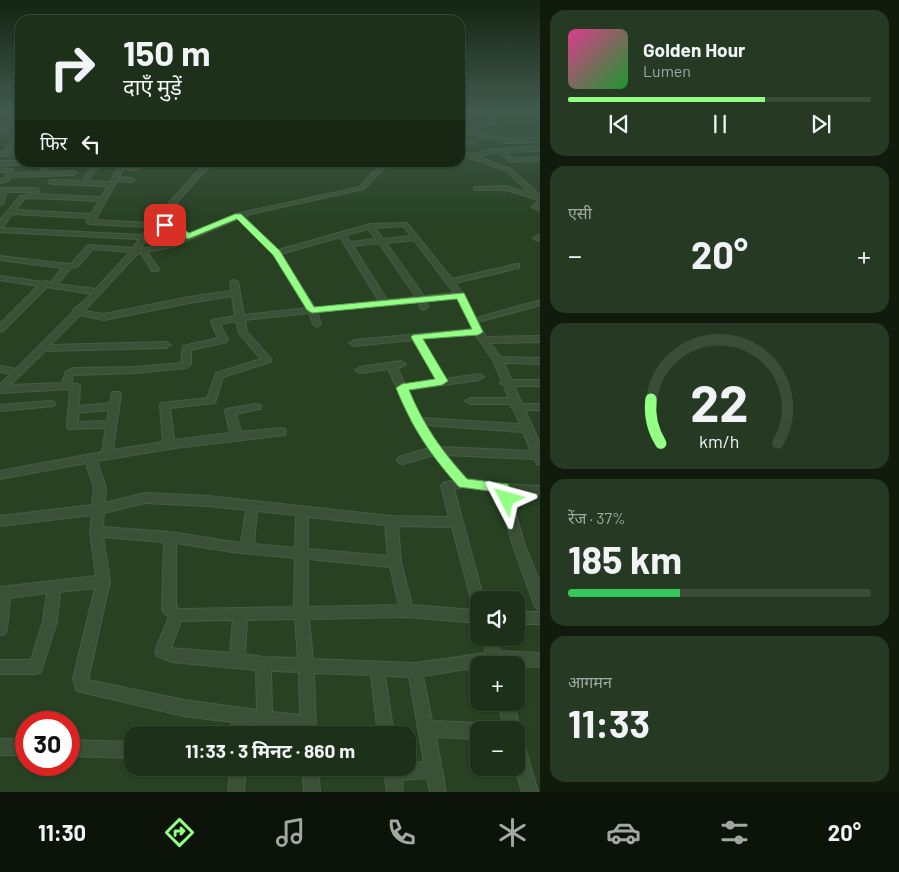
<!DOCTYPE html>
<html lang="hi">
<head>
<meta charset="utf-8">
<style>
	:root { --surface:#1d311a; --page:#253923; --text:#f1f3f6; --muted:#a0a9a2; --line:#3b4c39; --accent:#93ff85 }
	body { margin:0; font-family:Barlow,"Noto Sans Devanagari",sans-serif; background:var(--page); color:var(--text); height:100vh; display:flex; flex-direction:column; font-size:19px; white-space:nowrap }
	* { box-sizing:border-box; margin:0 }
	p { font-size:16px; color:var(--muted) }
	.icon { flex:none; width:28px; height:28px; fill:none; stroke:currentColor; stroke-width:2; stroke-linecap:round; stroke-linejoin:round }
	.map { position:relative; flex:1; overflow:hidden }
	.panel { display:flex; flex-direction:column; gap:10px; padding:10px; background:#101b0e; width:359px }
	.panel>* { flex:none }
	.banner { position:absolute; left:15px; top:15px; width:450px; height:152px; border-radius:15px; box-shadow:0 1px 4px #0004,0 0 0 1px var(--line); background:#1d311a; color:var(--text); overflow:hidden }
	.buttons { position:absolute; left:470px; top:591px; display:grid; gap:10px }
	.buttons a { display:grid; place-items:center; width:55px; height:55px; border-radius:10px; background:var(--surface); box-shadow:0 1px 4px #0004,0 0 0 1px var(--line); font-size:25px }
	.speed { position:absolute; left:15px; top:711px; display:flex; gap:10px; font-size:25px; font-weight:700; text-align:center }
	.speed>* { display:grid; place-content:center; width:65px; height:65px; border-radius:50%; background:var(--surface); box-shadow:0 1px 4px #0004,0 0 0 1px var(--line); line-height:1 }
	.speed .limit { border:8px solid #d22; background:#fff; color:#111 }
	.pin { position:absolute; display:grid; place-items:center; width:42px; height:42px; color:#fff; margin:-21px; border-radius:10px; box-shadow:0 2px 8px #0006 }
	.me { position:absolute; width:55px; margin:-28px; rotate:309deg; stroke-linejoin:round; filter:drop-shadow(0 0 4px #0008) }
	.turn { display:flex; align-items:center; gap:18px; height:105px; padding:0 25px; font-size:22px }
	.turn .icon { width:65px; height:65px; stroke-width:2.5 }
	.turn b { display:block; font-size:35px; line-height:42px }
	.then { display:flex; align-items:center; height:48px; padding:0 25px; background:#0003; gap:10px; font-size:19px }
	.big { font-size:38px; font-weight:700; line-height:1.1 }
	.panel .tile { flex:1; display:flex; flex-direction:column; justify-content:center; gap:8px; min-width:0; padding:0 18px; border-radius:15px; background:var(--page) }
	.panel .dial { align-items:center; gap:0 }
	.dial svg { height:130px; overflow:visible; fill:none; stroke:var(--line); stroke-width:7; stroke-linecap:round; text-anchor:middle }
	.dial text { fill:var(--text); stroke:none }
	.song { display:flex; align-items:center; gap:15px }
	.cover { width:60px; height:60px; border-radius:8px; background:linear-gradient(135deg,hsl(330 70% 55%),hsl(130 70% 35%)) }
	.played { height:5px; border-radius:2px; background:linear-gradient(90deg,var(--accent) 65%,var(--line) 65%) }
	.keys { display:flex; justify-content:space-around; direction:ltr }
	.heat { display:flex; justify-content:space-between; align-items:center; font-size:28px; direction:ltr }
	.charge { height:8px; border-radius:4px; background:linear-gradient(90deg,#34c759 37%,var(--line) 0) }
	.trip { position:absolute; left:124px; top:726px; width:292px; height:50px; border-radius:15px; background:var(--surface); box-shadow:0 1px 4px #0004,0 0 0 1px var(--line); font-weight:700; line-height:50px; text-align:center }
	.menu { display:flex; height:80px; justify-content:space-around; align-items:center; background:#0c140a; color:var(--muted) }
	.menu .icon { width:35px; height:35px }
	.menu .active { color:var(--accent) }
	.menu b { font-size:22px; color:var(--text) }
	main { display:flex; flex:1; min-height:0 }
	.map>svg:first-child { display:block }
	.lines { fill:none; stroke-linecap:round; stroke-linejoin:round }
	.minor-casing { stroke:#465d43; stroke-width:2 }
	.minor { fill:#3b5137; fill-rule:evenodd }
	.route { fill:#93ff85; stroke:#60a656 }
</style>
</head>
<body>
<main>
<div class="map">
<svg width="541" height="792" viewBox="0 0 541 792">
	<rect width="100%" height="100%" fill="#274122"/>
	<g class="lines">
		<defs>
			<g id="minor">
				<path d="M 487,109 L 541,110 L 541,114 L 494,114 L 497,123 L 471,130 L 507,139 L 541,138 L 541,142 L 507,143 L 462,131 L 462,129 L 492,121 Z"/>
				<path d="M 20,114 L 20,118 L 7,127 L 5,133 L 1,133 L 3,125 Z"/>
				<path d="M 20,130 L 20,136 L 9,152 L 20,151 L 20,155 L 0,156 L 0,152 L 3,152 Z"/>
				<path d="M 468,141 L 473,142 L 460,148 L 460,144 Z"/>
				<path d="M 541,147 L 541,151 L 506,152 L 512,158 L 541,157 L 541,161 L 511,162 L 499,152 L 491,153 L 478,157 L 509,168 L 541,196 L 541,211 L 532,207 L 538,201 L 536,199 L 506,190 L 474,190 L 474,188 L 476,187 L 506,186 L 530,193 L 505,170 L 460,155 L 460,151 L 472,155 L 490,149 Z"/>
				<path d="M 0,161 L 20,161 L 20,162 L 32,163 L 29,165 L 0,165 Z"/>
				<path d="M 46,162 L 52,162 L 46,172 L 74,171 L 77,173 L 74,175 L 11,177 L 8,181 L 0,183 L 0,179 L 4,178 L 7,172 L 0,172 L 0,168 L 13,169 L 13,173 L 40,172 Z"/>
				<path d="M 95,162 L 101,162 L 88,181 L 110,182 L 121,162 L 127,162 L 125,165 L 137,166 L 140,168 L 137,170 L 123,169 L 119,177 L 132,178 L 135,180 L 132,182 L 117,181 L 95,220 L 151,223 L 206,162 L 213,162 L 159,222 L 178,225 L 189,234 L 235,215 L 236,214 L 360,187 L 382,162 L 389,162 L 364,189 L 251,214 L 244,217 L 278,250 L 370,224 L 407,223 L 452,279 L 516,264 L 519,264 L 519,268 L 455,283 L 464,295 L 476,318 L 541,300 L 541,305 L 478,322 L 486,337 L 541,336 L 541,342 L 490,343 L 501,357 L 541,358 L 541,364 L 504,363 L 511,380 L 541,380 L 541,386 L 514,386 L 522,404 L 541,404 L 541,410 L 525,410 L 541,446 L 541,465 L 537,464 L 535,459 L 446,455 L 467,479 L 503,484 L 541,486 L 541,494 L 510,493 L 525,546 L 541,585 L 541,610 L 536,608 L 534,604 L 513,546 L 498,492 L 464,487 L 454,489 L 484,600 L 479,600 L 479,623 L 407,617 L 309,619 L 313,659 L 415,663 L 486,653 L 482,638 L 496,638 L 500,651 L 541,653 L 541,667 L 479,665 L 479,667 L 423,676 L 432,721 L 479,723 L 485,725 L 486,730 L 479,730 L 479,739 L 436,737 L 446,792 L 430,792 L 427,778 L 402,780 L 403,792 L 387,792 L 384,768 L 408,768 L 408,763 L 424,762 L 409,677 L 385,676 L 394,735 L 378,735 L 371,675 L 314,673 L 316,735 L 300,735 L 300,731 L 247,724 L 247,735 L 231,735 L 232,722 L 184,716 L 77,691 L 73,679 L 95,588 L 60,592 L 57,621 L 41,672 L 36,674 L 0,674 L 0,660 L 31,660 L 43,621 L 47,593 L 10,598 L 7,629 L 5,634 L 0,635 L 0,587 L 96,576 L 90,531 L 92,515 L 0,526 L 0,516 L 92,505 L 94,488 L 86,463 L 0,479 L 0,471 L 102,452 L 106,428 L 68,429 L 67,426 L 70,389 L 0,393 L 0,384 L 11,374 L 0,372 L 0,366 L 16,369 L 72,313 L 73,310 L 92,294 L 47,287 L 3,331 L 0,332 L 0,324 L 38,286 L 0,280 L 0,276 L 43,282 L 46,281 L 50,283 L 62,268 L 0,260 L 0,256 L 68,264 L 72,263 L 88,245 L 133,248 L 139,239 L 0,232 L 0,228 L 142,235 L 148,227 L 90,224 L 86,222 L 89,218 L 12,214 L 3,227 L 0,227 L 0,220 L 20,196 L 30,194 L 32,192 L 7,192 L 3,204 L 0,206 L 0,188 L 37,188 L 40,190 L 37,194 L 101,197 L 108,186 L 51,184 L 48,182 L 51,180 L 82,181 ZM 32,198 L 99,201 L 91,214 L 15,210 L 24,199 ZM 238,219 L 274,254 L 307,308 L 244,315 L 238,282 L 234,280 L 230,282 L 231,291 L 189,297 L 104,314 L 84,311 L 137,254 L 141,253 L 152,271 L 158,271 L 159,269 L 147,252 L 172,247 ZM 156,225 L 173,229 L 183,237 L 167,243 L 140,249 ZM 403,226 L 411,236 L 383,239 L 375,228 ZM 368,229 L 376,239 L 350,242 L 346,235 ZM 340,237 L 379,301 L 315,308 L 281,254 ZM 414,240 L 454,293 L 424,296 L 386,243 ZM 379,243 L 416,297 L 387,300 L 353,246 ZM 93,249 L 130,252 L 96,289 L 57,284 L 71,268 L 77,267 ZM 232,296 L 235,316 L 212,320 L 211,322 L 218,338 L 183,346 L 181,363 L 135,367 L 74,368 L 66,371 L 62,383 L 10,385 L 45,351 L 166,348 L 171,345 L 166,342 L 50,345 L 80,315 L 104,320 L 189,303 ZM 457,298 L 473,329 L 354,340 L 349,343 L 354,346 L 413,340 L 437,380 L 405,384 L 397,368 L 404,366 L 406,364 L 401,361 L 360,367 L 355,370 L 360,373 L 388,369 L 412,419 L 411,421 L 429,448 L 399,457 L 397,460 L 399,463 L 403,464 L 434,455 L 455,480 L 443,483 L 441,486 L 449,517 L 391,516 L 208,496 L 145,493 L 105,503 L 106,488 L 97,461 L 175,448 L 285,435 L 286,432 L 285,429 L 281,428 L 241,432 L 236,414 L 260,409 L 261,407 L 260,405 L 256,404 L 226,409 L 225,411 L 230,433 L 174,440 L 170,408 L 215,403 L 223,377 L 270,362 L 272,360 L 247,332 L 245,320 L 309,313 L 313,324 L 317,327 L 321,324 L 317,312 L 418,302 L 421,309 L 424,310 L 428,307 L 426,301 ZM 236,321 L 239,333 L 261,359 L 216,373 L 207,398 L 161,403 L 160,405 L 163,442 L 113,450 L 121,394 L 120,392 L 112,392 L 110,403 L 79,406 L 80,386 L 78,384 L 71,383 L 73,375 L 135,373 L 186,368 L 191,364 L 191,350 L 226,342 L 228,340 L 220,324 ZM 475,334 L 493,360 L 502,381 L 500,383 L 504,386 L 509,398 L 470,398 L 465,401 L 470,404 L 512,404 L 511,407 L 514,410 L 520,424 L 421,418 L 408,390 L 479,380 L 484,377 L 479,374 L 445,379 L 422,339 ZM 109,410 L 107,421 L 78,422 L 78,413 ZM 425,425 L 523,432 L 531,451 L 440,447 ZM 145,503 L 208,506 L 246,510 L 241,543 L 170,532 L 103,527 L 104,513 ZM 257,511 L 296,515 L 295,548 L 254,544 ZM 308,517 L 385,525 L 388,556 L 308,549 ZM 398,526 L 452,527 L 474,610 L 412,605 L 401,562 ZM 103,537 L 164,542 L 162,609 L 164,613 L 169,617 L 155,651 L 157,656 L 172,662 L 256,670 L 257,710 L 184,700 L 88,680 L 110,581 ZM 176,543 L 232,552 L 295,558 L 294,607 L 179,609 L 176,606 ZM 308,559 L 390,567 L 399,605 L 308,607 ZM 295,619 L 298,658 L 263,657 L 245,654 L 247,620 ZM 233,620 L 230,653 L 171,648 L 181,621 ZM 271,671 L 299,672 L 300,715 L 272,712 Z"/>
				<path d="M 538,235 L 541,235 L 541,242 L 533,238 Z"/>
				<path d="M 50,401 L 54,402 L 55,404 L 54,406 L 0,411 L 0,405 Z"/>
				<rect x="516" y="612" width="25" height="12"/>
				<path d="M 498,702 L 514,702 L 520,730 L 518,736 L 516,736 L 516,730 L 504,730 Z"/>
				<path d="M 516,736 L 522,738 L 524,744 L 538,792 L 522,792 L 515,768 L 516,768 Z"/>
				<rect x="0" y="739" width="26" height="16"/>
				<path d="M 69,740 L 132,742 L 132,758 L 69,756 Z"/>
				<path d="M 230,768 L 246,768 L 244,792 L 228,792 Z"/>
				<path d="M 302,768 L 318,768 L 320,792 L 304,792 Z"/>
			</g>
		</defs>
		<use href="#minor" class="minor-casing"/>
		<use href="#minor" class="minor"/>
	</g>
	<linearGradient id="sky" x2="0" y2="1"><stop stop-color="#152413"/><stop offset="0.5" stop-color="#415a4f"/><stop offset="1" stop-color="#415a4f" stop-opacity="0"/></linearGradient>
	<rect width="541" height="220" fill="url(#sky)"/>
	<path class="route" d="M 235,214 L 241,214 L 280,251 L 314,307 L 464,293 L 483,332 L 478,335 L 423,339 L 448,381 L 442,385 L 409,390 C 424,426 441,450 467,479 L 508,484 L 513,499 L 511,503 L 502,503 L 498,492 L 459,487 C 429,453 413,429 396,388 L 402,384 L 435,379 L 411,337 L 413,335 L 472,329 L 457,299 L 312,313 L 307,310 L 273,255 L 237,219 L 188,239 L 172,229 L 161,225 L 165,223 L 178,225 L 189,233 Z"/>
</svg>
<div class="buttons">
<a><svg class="icon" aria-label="sound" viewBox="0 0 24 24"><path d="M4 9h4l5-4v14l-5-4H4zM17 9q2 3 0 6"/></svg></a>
<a>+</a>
<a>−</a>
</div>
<div class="speed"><div class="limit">30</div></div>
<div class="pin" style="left:165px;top:225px;background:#d93025"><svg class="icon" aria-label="arrive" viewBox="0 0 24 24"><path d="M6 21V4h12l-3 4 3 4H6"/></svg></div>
<svg class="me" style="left:507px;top:499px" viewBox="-20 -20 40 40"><path d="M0-17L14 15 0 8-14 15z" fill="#93ff85" stroke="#fff" stroke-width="4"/></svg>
<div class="trip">11:33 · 3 मिनट · 860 m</div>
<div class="banner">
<div class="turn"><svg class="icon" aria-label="right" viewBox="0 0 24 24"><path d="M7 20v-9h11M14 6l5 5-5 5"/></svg><div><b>150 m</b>दाएँ मुड़ें</div></div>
<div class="then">फिर<svg class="icon" aria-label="left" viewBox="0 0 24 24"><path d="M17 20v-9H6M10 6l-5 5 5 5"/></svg></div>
</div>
</div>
<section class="panel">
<div class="tile">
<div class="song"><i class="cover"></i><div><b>Golden Hour</b><p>Lumen</p></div></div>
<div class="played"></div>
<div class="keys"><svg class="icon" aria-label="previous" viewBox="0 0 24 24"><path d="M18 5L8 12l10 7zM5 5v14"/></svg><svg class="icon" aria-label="pause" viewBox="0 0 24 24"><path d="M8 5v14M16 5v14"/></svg><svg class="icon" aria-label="next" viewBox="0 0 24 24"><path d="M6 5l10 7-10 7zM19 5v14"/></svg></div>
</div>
<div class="tile"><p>एसी</p>
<div class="heat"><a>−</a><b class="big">20°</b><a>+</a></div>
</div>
<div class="tile dial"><svg viewBox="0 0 100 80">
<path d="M14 69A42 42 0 1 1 86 69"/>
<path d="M14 69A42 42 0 0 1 8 42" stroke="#93ff85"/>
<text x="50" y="56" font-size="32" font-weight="700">22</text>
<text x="50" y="72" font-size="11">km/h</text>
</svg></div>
<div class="tile"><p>रेंज · 37%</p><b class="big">185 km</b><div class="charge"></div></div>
<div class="tile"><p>आगमन</p><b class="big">11:33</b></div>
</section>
</main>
<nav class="menu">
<b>11:30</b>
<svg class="icon active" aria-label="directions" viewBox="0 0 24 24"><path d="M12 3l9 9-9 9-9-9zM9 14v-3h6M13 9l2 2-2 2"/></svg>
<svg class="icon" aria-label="music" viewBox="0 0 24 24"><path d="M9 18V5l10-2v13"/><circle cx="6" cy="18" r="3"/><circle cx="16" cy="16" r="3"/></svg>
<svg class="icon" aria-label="phone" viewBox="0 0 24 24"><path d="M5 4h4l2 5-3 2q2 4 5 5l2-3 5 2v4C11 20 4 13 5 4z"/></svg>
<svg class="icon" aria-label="climate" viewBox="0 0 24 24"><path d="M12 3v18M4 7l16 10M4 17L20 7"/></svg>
<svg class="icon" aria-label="car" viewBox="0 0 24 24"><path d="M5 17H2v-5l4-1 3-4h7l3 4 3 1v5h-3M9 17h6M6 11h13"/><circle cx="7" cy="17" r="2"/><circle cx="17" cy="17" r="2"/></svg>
<svg class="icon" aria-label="filters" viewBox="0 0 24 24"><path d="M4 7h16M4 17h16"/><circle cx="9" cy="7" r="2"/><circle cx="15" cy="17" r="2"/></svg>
<b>20°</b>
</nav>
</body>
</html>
